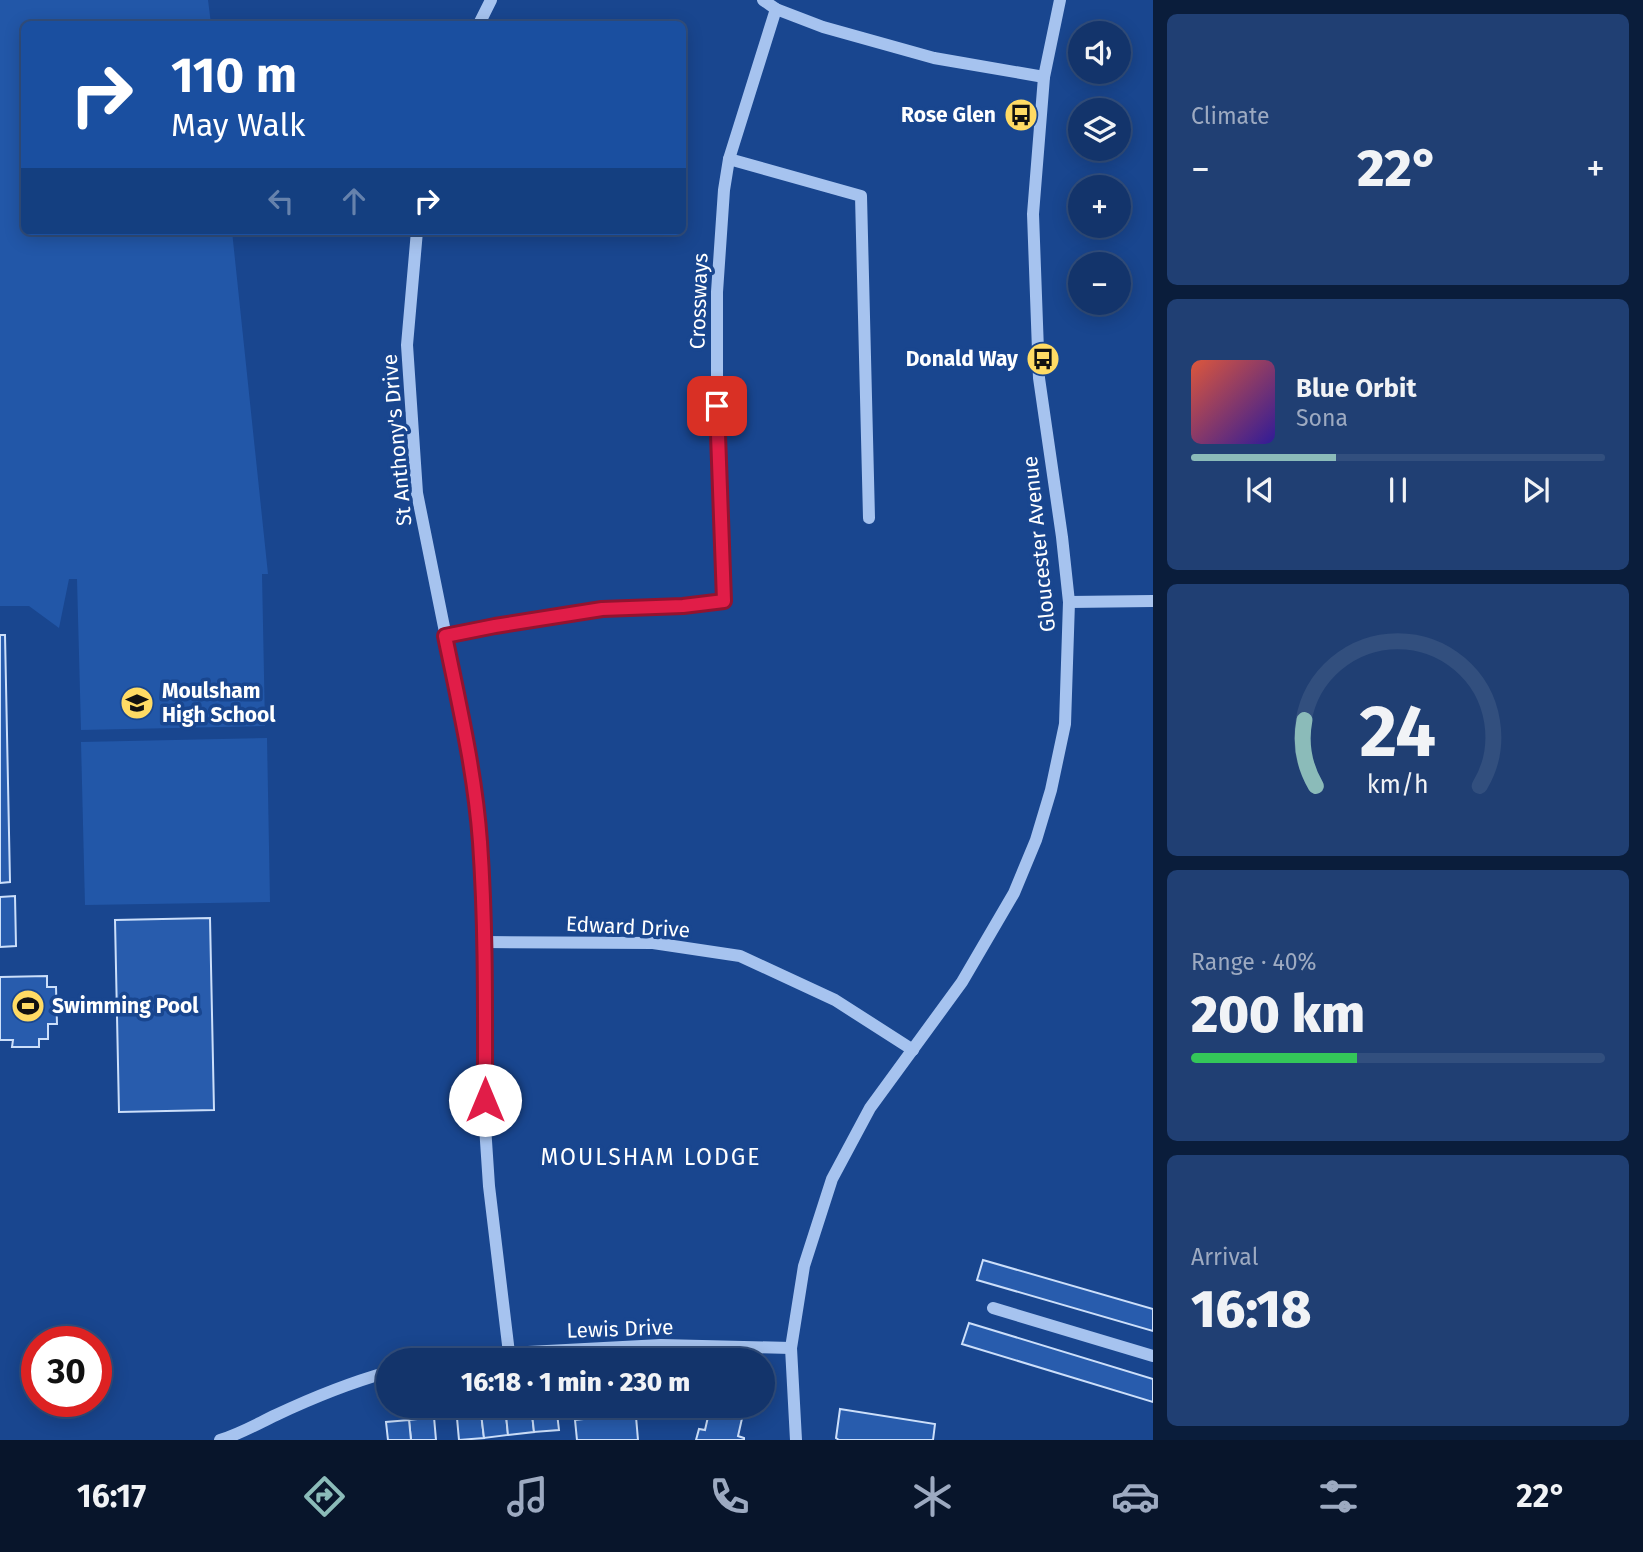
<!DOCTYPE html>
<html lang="en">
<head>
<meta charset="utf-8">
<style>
	:root { --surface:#13346b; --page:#203f73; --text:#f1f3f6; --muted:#9daac1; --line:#324f7e; --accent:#8bbbb9 }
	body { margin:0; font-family:"Fira Sans",sans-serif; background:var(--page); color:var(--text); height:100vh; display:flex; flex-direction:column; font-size:26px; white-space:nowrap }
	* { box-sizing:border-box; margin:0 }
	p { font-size:23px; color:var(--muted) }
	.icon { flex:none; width:38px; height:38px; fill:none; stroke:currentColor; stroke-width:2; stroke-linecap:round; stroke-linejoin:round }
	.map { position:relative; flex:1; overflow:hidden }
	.details { display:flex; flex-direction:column; gap:14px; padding:14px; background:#0a1d3b; width:490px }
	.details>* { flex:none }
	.top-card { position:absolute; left:21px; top:21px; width:665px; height:214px; border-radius:10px; box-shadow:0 4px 18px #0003,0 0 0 2px var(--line); background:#1a4fa0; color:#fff; overflow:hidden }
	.controls { position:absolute; left:1068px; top:21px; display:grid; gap:14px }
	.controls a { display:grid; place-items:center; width:63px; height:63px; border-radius:50%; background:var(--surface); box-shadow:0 4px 18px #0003,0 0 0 2px var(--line); font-size:35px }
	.speed { position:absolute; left:21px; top:1326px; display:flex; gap:14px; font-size:35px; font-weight:700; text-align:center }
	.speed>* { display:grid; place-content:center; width:91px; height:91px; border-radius:50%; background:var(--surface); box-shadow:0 4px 18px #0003,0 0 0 2px var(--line); line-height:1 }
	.speed .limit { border:10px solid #d22; background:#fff; color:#111 }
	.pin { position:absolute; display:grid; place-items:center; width:60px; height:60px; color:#fff; margin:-30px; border-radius:14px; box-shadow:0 4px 10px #0006 }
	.me { position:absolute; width:77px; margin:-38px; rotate:0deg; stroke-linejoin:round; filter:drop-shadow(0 0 5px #0008) }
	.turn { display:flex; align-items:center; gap:24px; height:147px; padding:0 35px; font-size:32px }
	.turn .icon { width:91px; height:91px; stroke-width:2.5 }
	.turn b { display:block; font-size:49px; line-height:60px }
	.lanes { display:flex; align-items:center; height:66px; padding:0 35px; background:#0003; justify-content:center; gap:35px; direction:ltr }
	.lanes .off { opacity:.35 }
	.big { font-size:52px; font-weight:800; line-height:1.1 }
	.details .widget { flex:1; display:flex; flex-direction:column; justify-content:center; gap:10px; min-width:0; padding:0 24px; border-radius:10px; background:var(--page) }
	.details .dial { align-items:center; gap:0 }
	.dial svg { height:182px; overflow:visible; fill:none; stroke:var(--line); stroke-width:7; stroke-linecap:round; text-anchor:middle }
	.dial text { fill:var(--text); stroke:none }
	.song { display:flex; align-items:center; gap:21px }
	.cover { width:84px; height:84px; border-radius:10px; background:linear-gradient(135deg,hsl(10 70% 55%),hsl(250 70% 35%)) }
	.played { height:7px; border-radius:4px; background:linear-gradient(90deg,var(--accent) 35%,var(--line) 35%) }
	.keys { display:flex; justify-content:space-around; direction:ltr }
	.heat { display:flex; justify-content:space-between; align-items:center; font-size:38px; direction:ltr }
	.charge { height:10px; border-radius:5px; background:linear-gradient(90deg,#34c759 40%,var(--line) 0) }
	.trip { position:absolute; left:376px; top:1348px; width:399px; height:70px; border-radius:35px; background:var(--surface); box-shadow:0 4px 18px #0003,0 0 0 2px var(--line); font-weight:800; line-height:70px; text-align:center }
	.dock { display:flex; height:112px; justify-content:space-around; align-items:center; background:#08152b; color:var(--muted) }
	.dock .icon { width:49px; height:49px }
	.dock .on { color:var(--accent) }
	.dock b { font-size:32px; color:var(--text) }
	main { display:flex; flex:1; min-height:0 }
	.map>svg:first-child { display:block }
	.green { fill:#2257a8 }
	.building { fill:#285cad; stroke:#ccdffa; stroke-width:2 }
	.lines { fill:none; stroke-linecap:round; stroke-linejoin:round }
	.minor { stroke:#a6c3ef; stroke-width:12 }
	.route-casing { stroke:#92132f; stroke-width:18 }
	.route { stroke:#e11d48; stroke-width:12 }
	.labels { text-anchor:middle; stroke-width:7; stroke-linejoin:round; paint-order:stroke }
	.poi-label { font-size:21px; font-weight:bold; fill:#fff; stroke:#19468f; text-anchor:end }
	.street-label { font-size:21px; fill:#fff; stroke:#19468f }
	.neighbourhood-label { font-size:23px; letter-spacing:2px; fill:#fff; stroke:#19468f }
</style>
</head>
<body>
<main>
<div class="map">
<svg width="1153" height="1440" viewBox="0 0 1153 1440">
	<rect width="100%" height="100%" fill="#19468f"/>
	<g class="green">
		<path d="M 0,0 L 208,0 L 211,24 L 24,24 L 24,231 L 232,231 L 268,574 L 262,574 L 265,726 L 81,730 L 77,579 L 69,579 L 59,628 L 29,606 L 0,606 Z"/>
		<path d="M 267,738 L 270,902 L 85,905 L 81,742 Z"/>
	</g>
	<g class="building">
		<path d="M 0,635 L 5,635 L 10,882 L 0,883 Z"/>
		<path d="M 15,896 L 16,946 L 0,947 L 0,897 Z"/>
		<path d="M 210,918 L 214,1110 L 119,1112 L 115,920 Z"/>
		<path d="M 47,976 L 47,987 L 56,987 L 57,1024 L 48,1024 L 48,1039 L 39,1039 L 39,1047 L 12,1047 L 13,1040 L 0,1040 L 0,977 Z"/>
		<path d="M 983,1260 L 1153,1309 L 1153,1331 L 977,1280 Z"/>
		<path d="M 969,1323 L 1153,1379 L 1153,1402 L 962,1344 Z"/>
		<path d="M 470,1405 L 480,1405 L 484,1438 L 459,1440 L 456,1407 Z"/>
		<path d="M 480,1405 L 505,1405 L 508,1435 L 484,1438 Z"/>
		<path d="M 505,1405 L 531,1405 L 534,1432 L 508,1435 Z"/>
		<path d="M 531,1405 L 556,1405 L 559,1430 L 534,1432 Z"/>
		<path d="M 635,1405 L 638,1440 L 577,1440 L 575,1420 L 609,1416 L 608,1406 Z"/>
		<path d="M 710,1408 L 743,1414 L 738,1436 L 744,1438 L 744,1440 L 696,1440 L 699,1429 L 705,1430 Z"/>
		<path d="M 840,1409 L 935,1424 L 933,1440 L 839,1440 L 836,1438 Z"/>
		<path d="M 434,1417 L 436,1440 L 411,1440 L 409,1420 Z"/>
		<path d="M 409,1420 L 411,1440 L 388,1440 L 386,1422 Z"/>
	</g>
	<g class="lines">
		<g class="minor">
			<path d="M 763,0 L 776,9 L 823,27 L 934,58 L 1044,77"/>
			<path d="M 479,24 L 491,0"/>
			<path d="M 729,159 L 861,196 L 869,518"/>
			<path d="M 417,231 L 407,345 L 417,493 L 467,741 L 480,840 L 485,942 L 485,1126 L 489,1186 L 509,1353"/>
			<path d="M 1069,602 L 1153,601"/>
			<path d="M 445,636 L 495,626 L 602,609 L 683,606 L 724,601 L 717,406 L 717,292 L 724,190 L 729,159 L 776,9"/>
			<path d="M 485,942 L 653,943 L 740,956 L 835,1000 L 913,1050"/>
			<path d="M 993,1308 L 1153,1356"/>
			<path d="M 450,1360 L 509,1353 L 661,1345 L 791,1348"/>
			<path d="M 220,1440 C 240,1434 257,1424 276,1415 C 312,1398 349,1383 388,1372"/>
			<path d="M 796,1440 L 791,1348 L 804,1266 L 832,1179 L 870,1108 L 962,982 L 1014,893 L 1036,840 L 1051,790 L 1065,724 L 1069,602 L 1062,537 L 1039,378 L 1033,214 L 1044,77 L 1060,0"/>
		</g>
	</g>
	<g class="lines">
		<defs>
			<path id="route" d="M 485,1100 C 485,1014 486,928 480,842 C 475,772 459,704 445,636 L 495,626 L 602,609 L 683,606 L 724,601 L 717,406"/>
		</defs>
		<use href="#route" class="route-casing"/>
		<use href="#route" class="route"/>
	</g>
	<defs>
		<symbol id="bus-disc" viewBox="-11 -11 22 22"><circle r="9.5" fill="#ffdb64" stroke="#19468f"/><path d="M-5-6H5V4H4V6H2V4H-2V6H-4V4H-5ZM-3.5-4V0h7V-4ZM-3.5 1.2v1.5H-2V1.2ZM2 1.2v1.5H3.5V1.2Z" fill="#111"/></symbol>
		<symbol id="school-disc" viewBox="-11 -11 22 22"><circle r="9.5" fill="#ffdb64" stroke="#19468f"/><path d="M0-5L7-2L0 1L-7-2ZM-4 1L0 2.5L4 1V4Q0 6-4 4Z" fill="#111"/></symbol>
		<symbol id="stadium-disc" viewBox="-11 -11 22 22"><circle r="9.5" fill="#ffdb64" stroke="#19468f"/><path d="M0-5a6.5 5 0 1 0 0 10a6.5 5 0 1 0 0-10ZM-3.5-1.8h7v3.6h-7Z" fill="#111"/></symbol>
	</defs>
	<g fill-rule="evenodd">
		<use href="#bus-disc" x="1002" y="96" width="38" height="38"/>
		<use href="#bus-disc" x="1024" y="340" width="38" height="38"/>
		<use href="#school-disc" x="118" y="684" width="38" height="38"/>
		<use href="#stadium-disc" x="9" y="987" width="38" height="38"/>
	</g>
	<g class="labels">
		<g class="poi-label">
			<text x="996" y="122">Rose Glen</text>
			<text x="1018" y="366">Donald Way</text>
			<text x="162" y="698" text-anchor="start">Moulsham<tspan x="162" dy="24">High School</tspan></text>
			<text x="52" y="1013" text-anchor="start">Swimming Pool</text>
		</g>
		<g class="street-label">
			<text transform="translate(699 301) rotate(-88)" y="7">Crossways</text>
			<text transform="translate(397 440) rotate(-95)" y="7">St Anthony's Drive</text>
			<text transform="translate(1039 544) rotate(-96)" y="7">Gloucester Avenue</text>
			<text transform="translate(628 927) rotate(3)" y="7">Edward Drive</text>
			<text transform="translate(620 1329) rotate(-2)" y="7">Lewis Drive</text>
		</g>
		<g class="neighbourhood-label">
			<text x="651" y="1165">MOULSHAM LODGE</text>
		</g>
	</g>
</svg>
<div class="controls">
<a><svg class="icon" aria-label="sound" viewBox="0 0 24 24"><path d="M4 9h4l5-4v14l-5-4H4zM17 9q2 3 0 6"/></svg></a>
<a><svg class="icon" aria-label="layers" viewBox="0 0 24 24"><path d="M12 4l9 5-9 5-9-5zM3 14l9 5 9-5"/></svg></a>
<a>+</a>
<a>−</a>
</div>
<div class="speed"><div class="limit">30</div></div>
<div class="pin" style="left:717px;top:406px;background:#d93025"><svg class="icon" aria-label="arrive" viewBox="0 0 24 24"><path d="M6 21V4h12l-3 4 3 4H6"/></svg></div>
<svg class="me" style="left:485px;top:1100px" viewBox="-20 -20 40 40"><circle r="19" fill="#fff"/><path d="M0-13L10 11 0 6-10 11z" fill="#e11d48"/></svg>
<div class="trip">16:18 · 1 min · 230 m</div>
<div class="top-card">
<div class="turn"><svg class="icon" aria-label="right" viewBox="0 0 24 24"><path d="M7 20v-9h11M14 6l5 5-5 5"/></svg><div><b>110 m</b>May Walk</div></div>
<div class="lanes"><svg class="icon off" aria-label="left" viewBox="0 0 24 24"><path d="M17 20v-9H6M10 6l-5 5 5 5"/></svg><svg class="icon off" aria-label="ahead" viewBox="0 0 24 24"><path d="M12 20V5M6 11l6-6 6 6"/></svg><svg class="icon" aria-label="right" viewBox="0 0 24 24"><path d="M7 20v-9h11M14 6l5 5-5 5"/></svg></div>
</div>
</div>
<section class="details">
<div class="widget"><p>Climate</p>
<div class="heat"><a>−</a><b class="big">22°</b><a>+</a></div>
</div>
<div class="widget">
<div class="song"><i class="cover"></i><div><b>Blue Orbit</b><p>Sona</p></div></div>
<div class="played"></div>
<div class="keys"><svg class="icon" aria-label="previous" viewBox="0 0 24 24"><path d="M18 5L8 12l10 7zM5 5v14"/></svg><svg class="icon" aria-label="pause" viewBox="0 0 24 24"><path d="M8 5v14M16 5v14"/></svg><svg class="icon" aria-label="next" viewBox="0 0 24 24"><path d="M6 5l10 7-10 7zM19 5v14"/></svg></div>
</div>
<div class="widget dial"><svg viewBox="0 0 100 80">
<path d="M14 69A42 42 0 1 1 86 69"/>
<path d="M14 69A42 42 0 0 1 9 40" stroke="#8bbbb9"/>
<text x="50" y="56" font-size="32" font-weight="700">24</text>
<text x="50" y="72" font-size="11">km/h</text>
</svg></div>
<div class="widget"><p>Range · 40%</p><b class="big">200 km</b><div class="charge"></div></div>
<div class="widget"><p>Arrival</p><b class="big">16:18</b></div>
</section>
</main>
<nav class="dock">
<b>16:17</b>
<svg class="icon on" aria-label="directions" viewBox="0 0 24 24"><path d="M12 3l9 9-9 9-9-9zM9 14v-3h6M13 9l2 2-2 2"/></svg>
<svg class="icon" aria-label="music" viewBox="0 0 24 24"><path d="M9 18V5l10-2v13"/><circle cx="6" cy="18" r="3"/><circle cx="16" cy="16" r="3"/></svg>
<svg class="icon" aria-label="phone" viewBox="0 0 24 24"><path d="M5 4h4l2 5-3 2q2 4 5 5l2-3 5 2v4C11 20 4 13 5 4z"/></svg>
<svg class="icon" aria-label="climate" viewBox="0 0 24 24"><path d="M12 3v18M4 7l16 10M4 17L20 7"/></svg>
<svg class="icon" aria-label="car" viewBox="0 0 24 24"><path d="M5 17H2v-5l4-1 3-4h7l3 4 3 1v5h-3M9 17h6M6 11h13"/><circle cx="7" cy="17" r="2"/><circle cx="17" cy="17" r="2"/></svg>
<svg class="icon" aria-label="filters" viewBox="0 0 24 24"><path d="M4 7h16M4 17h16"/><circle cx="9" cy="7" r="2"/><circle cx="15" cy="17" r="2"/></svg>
<b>22°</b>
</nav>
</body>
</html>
